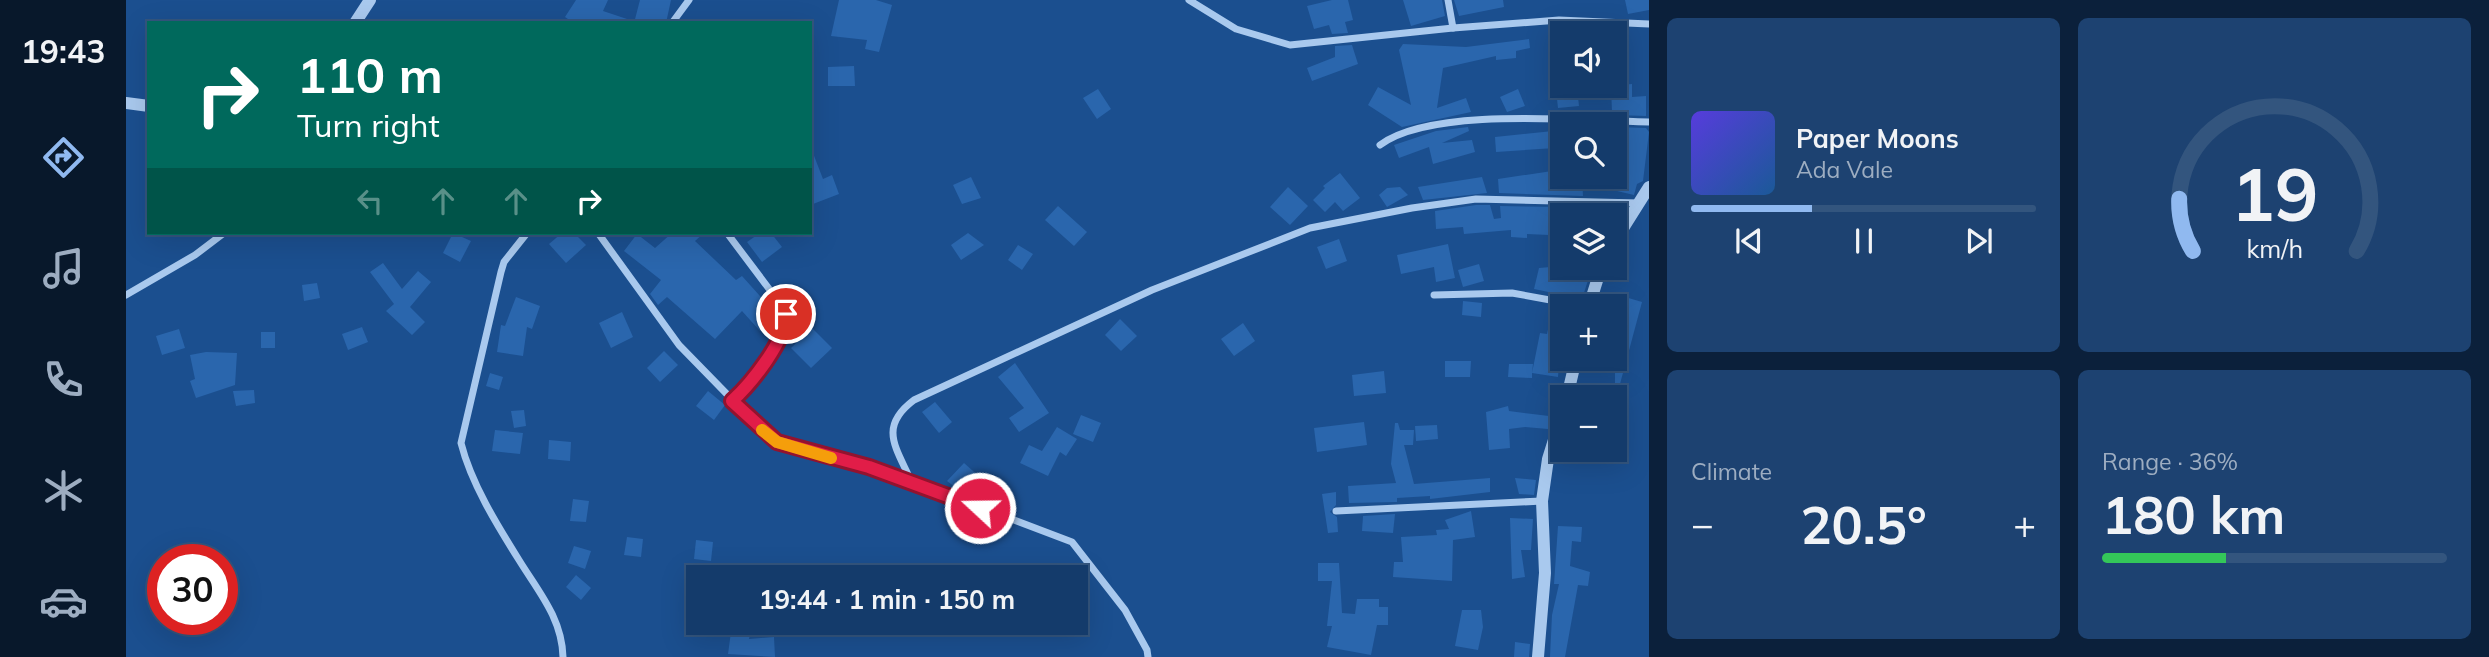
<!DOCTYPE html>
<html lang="en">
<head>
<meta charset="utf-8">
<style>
	:root { --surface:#143b6b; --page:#1d4271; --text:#f1f3f6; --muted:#9dadc1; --line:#33557e; --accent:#90b9f0 }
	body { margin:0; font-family:Mulish,sans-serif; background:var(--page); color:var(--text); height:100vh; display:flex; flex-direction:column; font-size:26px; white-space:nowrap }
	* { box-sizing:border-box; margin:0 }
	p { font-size:23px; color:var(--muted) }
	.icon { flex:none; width:38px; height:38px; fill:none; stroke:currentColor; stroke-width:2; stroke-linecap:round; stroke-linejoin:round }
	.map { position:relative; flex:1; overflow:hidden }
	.sheet { display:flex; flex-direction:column; gap:18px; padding:18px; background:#0b203b; width:840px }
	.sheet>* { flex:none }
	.banner { position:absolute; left:21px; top:21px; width:665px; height:214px; border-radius:0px; box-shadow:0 7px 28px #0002,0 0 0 2px var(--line); background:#00695c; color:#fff; overflow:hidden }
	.buttons { position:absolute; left:1424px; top:21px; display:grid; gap:14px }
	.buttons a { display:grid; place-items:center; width:77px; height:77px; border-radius:0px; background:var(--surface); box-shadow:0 7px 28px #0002,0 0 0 2px var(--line); font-size:35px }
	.speed { position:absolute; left:21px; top:544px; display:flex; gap:14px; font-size:35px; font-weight:700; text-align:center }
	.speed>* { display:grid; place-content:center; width:91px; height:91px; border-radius:50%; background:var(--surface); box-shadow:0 7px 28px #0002,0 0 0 2px var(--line); line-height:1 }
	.speed .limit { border:10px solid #d22; background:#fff; color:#111 }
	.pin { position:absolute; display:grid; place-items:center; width:60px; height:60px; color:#fff; margin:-30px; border:4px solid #fff; border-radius:50%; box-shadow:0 2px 7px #0007 }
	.me { position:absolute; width:77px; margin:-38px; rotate:291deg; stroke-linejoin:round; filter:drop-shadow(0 0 5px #0008) }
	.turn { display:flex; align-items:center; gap:24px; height:147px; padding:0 35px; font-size:32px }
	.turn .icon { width:91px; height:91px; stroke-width:2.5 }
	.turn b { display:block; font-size:49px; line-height:60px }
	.lanes { display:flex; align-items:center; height:66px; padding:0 35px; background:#0003; justify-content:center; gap:35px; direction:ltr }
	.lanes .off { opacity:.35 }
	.big { font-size:52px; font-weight:700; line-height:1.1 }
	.sheet .card { flex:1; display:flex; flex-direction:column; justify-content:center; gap:10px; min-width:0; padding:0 24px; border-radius:10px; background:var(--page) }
	.sheet .dial { align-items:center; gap:0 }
	.dial svg { height:182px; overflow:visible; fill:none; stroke:var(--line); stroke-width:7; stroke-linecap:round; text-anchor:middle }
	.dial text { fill:var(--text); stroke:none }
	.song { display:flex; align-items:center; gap:21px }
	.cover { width:84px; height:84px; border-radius:10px; background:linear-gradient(135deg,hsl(250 70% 55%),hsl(210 70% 35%)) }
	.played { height:7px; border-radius:4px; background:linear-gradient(90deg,var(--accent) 35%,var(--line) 35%) }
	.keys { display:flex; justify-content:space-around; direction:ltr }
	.heat { display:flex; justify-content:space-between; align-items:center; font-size:38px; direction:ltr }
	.charge { height:10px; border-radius:5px; background:linear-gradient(90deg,#34c759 36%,var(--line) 0) }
	.sheet .tiles { flex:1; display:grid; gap:18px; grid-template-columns:repeat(2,1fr) }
	.trip { position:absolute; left:560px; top:565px; width:402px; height:70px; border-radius:0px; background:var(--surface); box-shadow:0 7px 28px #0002,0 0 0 2px var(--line); font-weight:700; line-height:70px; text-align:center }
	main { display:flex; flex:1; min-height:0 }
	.tab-bar { display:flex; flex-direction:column; width:126px; justify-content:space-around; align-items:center; background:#08182b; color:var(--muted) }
	.tab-bar .icon { width:49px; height:49px }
	.tab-bar .current { color:var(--accent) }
	.tab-bar b { font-size:32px; color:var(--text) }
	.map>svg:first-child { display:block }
	.building { fill:#2a66ad }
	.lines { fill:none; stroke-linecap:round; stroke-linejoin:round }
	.minor { stroke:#a9c9ee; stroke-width:7 }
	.tertiary { stroke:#a9c9ee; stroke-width:12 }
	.route-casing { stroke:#92132f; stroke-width:18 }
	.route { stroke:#e11d48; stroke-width:12 }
	.slow { stroke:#f59e0b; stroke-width:12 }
</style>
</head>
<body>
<main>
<nav class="tab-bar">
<b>19:43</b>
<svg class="icon current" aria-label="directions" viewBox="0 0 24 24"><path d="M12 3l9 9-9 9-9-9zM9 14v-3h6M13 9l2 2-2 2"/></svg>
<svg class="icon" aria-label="music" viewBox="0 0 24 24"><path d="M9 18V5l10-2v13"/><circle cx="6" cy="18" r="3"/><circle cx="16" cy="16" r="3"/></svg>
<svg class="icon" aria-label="phone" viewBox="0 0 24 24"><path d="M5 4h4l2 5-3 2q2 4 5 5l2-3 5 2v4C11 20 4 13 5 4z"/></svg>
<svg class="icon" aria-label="climate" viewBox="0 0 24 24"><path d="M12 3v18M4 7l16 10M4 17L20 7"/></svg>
<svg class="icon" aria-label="car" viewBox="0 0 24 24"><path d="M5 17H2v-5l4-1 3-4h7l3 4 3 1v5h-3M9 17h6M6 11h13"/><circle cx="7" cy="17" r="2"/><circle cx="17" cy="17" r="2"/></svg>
</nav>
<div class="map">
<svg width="1523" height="657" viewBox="0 0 1523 657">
	<rect width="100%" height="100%" fill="#1b4f8f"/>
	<g class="building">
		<path d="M 450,0 L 482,0 L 477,11 L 504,20 L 503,23 L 448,23 L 439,17 Z"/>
		<path d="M 514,0 L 545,0 L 540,23 L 508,23 Z"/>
		<path d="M 713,0 L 750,0 L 766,5 L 753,52 L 739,49 L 741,40 L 705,36 Z"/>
		<path d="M 1206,0 L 1222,0 L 1227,20 L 1219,22 L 1222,33 L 1206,34 L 1203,25 L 1188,29 L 1181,6 Z"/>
		<path d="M 1277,0 L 1316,0 L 1319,16 L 1285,26 Z"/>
		<path d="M 1328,0 L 1377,0 L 1378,7 L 1333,16 Z"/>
		<path d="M 1499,0 L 1523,0 L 1523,10 L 1502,14 Z"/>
		<path d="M 1403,39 L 1404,48 L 1390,51 L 1390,58 L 1370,60 L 1370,56 L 1317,68 L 1311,108 L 1340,98 L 1345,112 L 1276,127 L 1242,105 L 1252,87 L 1285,105 L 1273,50 L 1277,44 L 1340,47 Z"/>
		<path d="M 1226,45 L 1232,64 L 1186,81 L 1181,68 L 1209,57 L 1209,46 Z"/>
		<path d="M 728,66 L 729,86 L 702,86 L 702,67 Z"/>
		<path d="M 1506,84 L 1506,97 L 1520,96 L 1520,116 L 1490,115 L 1491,112 L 1486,112 L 1485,86 Z"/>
		<path d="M 1451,88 L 1453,106 L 1432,108 L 1430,90 Z"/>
		<path d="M 972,89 L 985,109 L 971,119 L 957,98 Z"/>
		<path d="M 1392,89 L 1399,106 L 1381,112 L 1374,97 Z"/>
		<path d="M 1342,127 L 1343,131 L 1316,143 L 1346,140 L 1349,152 L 1307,164 L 1303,147 L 1273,158 L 1268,145 L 1310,131 Z"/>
		<path d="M 1490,127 L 1520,128 L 1523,132 L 1517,181 L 1511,184 L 1508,195 L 1491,191 Z"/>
		<path d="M 1427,131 L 1429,148 L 1370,152 L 1369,137 Z"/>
		<path d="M 685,148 L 697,179 L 706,175 L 713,194 L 687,204 L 684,196 Z"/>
		<path d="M 1426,171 L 1426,177 L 1456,177 L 1457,196 L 1373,193 L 1372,179 Z"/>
		<path d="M 1214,173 L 1234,198 L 1217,211 L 1209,202 L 1199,212 L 1187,200 L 1199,188 L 1197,186 Z"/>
		<path d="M 845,177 L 855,198 L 836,204 L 827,185 Z"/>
		<path d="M 1356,177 L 1361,193 L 1297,200 L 1292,187 Z"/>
		<path d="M 1162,187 L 1182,206 L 1164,225 L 1144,207 Z"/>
		<path d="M 1274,187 L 1282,195 L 1261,207 L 1253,195 L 1261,188 Z"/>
		<path d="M 1350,205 L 1364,205 L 1368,219 L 1375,218 L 1374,206 L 1437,207 L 1435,229 L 1424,229 L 1423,235 L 1401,234 L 1401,238 L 1385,237 L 1385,230 L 1338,234 L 1337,227 L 1310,229 L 1309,211 Z"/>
		<path d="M 932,206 L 961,232 L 948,246 L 919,220 Z"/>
		<path d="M 327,233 L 345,241 L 334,262 L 317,253 Z"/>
		<path d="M 436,233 L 448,233 L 460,245 L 440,263 L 423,244 Z"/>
		<path d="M 546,233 L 578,233 L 569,241 L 610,280 L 616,276 L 651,315 L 634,331 L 616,311 L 589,339 L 541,297 L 532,305 L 524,294 L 535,280 L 498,251 L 511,234 L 529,248 Z"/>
		<path d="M 634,233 L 645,233 L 656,247 L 636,262 L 621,242 Z"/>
		<path d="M 842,233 L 858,245 L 835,260 L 825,245 Z"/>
		<path d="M 1213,239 L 1221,261 L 1200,269 L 1191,247 Z"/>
		<path d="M 1322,244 L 1329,278 L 1310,282 L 1308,267 L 1275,274 L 1271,255 Z"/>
		<path d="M 892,245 L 907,254 L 896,270 L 882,260 Z"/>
		<path d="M 257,263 L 276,289 L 292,271 L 305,282 L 284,307 L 299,322 L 286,335 L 260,311 L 268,304 L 244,272 Z"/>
		<path d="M 1353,264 L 1358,281 L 1337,287 L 1332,270 Z"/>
		<path d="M 1436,266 L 1466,268 L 1456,299 L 1408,289 L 1413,268 Z"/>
		<path d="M 191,283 L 194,298 L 178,301 L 176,285 Z"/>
		<path d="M 1489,294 L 1516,302 L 1494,384 L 1489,384 Z"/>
		<path d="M 390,297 L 414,306 L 406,329 L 401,327 L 397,356 L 371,352 L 375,325 L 379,326 Z"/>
		<path d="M 1337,301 L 1356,303 L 1355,317 L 1336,315 Z"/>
		<path d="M 1427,307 L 1437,309 L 1432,377 L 1406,373 L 1406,378 L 1382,377 L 1383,364 L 1407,364 L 1406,373 L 1414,333 L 1421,334 Z"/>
		<path d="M 496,312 L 507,337 L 485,348 L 473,323 Z"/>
		<path d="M 994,319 L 1011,336 L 995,351 L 979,335 Z"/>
		<path d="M 1117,323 L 1129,341 L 1108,356 L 1095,339 Z"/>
		<path d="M 236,327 L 242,342 L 222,350 L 216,334 Z"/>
		<path d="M 686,328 L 706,348 L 685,368 L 665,348 Z"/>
		<path d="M 53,329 L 59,348 L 36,355 L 30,336 Z"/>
		<rect x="135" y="332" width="14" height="16"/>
		<path d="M 538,351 L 552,365 L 534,382 L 521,368 Z"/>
		<path d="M 80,352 L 111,353 L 109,385 L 70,398 L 64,381 L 69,379 L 64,355 Z"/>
		<path d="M 1319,361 L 1345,361 L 1344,377 L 1319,377 Z"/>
		<path d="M 889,363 L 923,413 L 893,432 L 883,418 L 898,408 L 872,377 Z"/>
		<path d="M 1258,371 L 1260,393 L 1228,396 L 1226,375 Z"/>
		<path d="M 364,373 L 377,377 L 373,390 L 360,386 Z"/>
		<path d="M 128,390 L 129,403 L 110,406 L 107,391 Z"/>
		<path d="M 582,391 L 599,405 L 588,420 L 570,406 Z"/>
		<path d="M 809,402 L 826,422 L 813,433 L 796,412 Z"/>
		<path d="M 1382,406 L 1383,411 L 1423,416 L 1422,429 L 1399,427 L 1383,429 L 1384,448 L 1363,450 L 1360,412 Z"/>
		<path d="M 398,410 L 400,426 L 388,428 L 385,411 Z"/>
		<path d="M 955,415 L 975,423 L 967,442 L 947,434 Z"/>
		<path d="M 1238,422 L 1241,445 L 1191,452 L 1188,428 Z"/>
		<path d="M 1269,423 L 1272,423 L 1274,430 L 1288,430 L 1287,445 L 1278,445 L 1288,484 L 1364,478 L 1364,492 L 1304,499 L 1304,496 L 1271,498 L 1271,502 L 1223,503 L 1222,486 L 1270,483 L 1265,464 Z"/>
		<path d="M 1311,425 L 1312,439 L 1290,441 L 1289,426 Z"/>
		<path d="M 931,427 L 951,439 L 940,456 L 934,452 L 922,476 L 894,463 L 903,445 L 916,451 Z"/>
		<path d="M 369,430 L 397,433 L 394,454 L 366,451 Z"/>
		<path d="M 423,440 L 445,442 L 444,461 L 422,459 Z"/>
		<path d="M 838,463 L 856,479 L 841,496 L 821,481 Z"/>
		<path d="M 1389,478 L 1410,480 L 1408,495 L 1393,494 Z"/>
		<path d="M 1210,492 L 1210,505 L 1204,512 L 1211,517 L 1212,532 L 1202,533 L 1196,494 Z"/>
		<path d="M 447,499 L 463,501 L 460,522 L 444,521 Z"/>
		<path d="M 1345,511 L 1349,537 L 1327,540 L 1326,581 L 1267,577 L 1268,562 L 1277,562 L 1275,537 L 1311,535 L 1310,530 L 1323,529 L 1319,520 Z"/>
		<path d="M 1269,514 L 1267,533 L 1236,531 L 1237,516 Z"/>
		<path d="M 1384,518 L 1407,519 L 1405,550 L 1395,550 L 1399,577 L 1386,579 Z"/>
		<path d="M 1432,526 L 1456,527 L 1455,542 L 1446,541 L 1444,566 L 1464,572 L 1462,586 L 1452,585 L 1439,657 L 1424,657 L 1426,615 L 1433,584 L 1428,584 Z"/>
		<path d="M 501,537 L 517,539 L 515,557 L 498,555 Z"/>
		<path d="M 570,540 L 587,542 L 585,561 L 568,559 Z"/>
		<path d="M 448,546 L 465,551 L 459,569 L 442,563 Z"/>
		<path d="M 1192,563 L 1213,563 L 1216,613 L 1229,614 L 1231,599 L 1253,599 L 1253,607 L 1262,607 L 1262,625 L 1251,625 L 1245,655 L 1201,647 L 1206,626 L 1201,626 L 1206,581 L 1192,581 Z"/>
		<path d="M 806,564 L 850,568 L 849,578 L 804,578 Z"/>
		<path d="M 450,575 L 465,588 L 455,600 L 440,587 Z"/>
		<path d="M 1336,610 L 1355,610 L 1357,627 L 1352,650 L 1329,646 Z"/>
		<path d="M 605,632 L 624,634 L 623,639 L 648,637 L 649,657 L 602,654 Z"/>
		<path d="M 1389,642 L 1404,644 L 1403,657 L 1388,657 Z"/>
	</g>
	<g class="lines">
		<g class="minor">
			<path d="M 1063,0 L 1110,29 L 1164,45 L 1327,28"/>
			<path d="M 1322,0 L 1327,28 L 1433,20 L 1523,24"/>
			<path d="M 546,23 L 563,0"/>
			<path d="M 1254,145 C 1306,106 1457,121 1523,122"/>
			<path d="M 401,233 L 378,262 L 375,272 L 335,443 C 345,483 371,525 393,560 C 412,591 436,618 437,657"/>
			<path d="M 472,233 L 553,345 L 633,427 L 651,442 L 785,481 L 946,542 L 999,610 L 1021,650 L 1022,657"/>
			<path d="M 601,233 L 656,306 L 660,321 L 644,353 L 606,401"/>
			<path d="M 0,295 L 69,255 L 98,233"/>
			<path d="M 1308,295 L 1386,293 L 1457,306"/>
			<path d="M 785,481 C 770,447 752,427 788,400 L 1026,290 L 1184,228 L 1286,208 L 1350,199 L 1513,203"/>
			<path d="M 1210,511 L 1416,501"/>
		</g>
		<g class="tertiary">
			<path d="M 229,23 L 244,0"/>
			<path d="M 0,103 L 23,106"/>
			<path d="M 1489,241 L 1523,187"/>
			<path d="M 1463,306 L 1475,268"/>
			<path d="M 1441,397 L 1450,359"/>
			<path d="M 1412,657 L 1419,573 L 1416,501 L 1422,459 L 1437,411"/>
		</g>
	</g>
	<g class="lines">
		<defs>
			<path id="route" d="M 660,314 C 661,339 625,384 606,401 L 651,442 L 743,467 L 854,508"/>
		</defs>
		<use href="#route" class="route-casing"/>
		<use href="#route" class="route"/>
		<path class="slow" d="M 636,430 L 651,442 L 705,458"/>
	</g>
</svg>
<div class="buttons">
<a><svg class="icon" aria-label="sound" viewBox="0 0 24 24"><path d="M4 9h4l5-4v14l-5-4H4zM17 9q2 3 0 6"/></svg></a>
<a><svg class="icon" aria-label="search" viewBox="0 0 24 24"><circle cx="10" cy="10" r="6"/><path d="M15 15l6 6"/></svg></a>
<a><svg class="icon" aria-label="layers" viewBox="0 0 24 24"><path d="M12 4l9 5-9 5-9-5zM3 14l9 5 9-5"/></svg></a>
<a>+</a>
<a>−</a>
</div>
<div class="speed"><div class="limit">30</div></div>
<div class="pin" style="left:660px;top:314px;background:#d93025"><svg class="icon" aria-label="arrive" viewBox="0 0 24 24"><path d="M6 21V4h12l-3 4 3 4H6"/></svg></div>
<svg class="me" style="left:854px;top:508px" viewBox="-20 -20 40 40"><circle r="17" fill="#e11d48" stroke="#fff" stroke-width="3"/><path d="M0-11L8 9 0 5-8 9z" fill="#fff"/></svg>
<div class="trip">19:44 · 1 min · 150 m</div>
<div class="banner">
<div class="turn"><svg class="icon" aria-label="right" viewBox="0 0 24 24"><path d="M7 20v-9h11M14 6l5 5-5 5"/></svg><div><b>110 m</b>Turn right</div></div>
<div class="lanes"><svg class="icon off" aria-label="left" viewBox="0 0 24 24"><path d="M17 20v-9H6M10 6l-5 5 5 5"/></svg><svg class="icon off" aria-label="ahead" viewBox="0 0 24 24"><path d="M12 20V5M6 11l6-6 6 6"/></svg><svg class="icon off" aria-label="ahead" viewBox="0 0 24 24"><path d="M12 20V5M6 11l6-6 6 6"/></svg><svg class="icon" aria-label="right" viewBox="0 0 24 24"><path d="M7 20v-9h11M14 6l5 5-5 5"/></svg></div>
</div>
</div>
<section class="sheet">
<div class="tiles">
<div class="card">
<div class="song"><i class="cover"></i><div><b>Paper Moons</b><p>Ada Vale</p></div></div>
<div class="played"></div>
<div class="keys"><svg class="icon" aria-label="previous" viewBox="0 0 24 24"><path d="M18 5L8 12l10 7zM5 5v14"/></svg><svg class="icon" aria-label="pause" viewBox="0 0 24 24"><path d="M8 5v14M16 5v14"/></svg><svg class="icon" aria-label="next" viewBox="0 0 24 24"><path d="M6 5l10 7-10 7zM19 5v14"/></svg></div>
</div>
<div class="card dial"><svg viewBox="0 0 100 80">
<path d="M14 69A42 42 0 1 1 86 69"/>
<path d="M14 69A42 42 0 0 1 8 46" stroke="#90b9f0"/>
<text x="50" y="56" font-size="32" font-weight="700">19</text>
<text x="50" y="72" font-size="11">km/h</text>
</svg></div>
<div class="card"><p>Climate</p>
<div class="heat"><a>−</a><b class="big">20.5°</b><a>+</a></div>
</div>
<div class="card"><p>Range · 36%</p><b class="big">180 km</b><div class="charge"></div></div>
</div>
</section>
</main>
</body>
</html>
